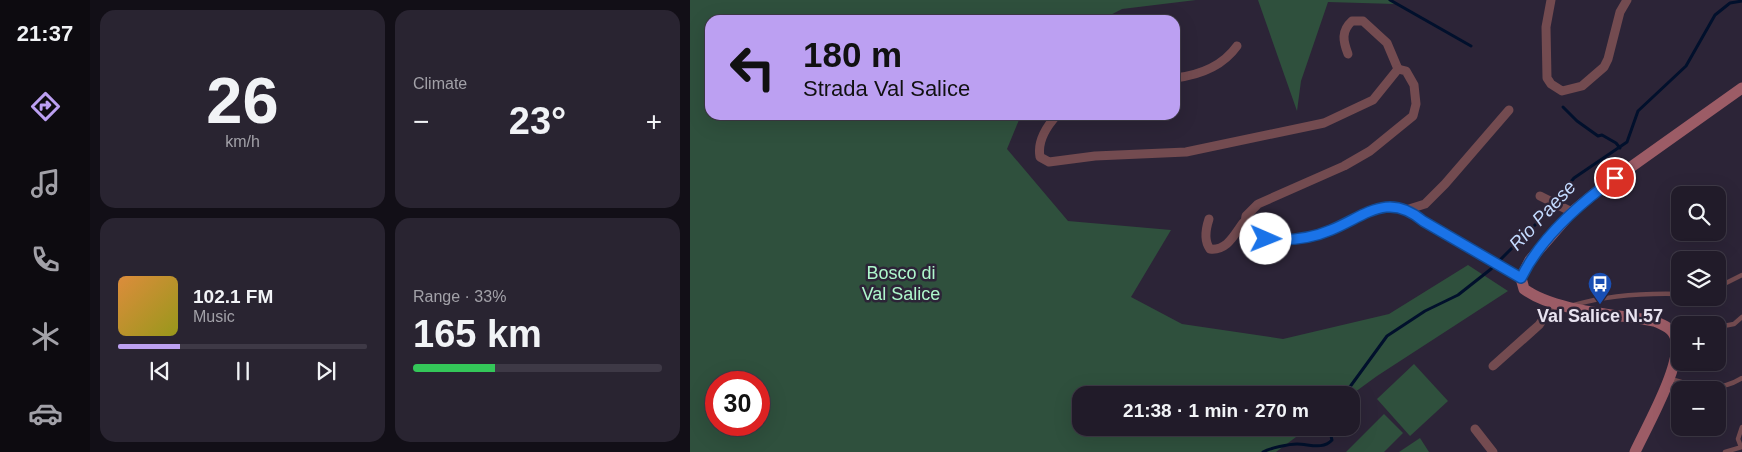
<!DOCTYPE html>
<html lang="en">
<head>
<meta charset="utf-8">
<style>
	:root { --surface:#211b29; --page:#292431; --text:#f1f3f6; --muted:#a2a1a8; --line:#3e3946; --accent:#bca0f2 }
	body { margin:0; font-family:Helvetica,sans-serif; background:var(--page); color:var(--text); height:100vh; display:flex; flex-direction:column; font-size:19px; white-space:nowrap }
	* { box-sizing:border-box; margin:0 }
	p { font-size:16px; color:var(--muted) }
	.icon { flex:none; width:28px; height:28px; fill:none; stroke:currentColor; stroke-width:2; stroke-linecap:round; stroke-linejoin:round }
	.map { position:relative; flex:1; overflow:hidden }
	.sheet { display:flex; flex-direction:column; gap:10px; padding:10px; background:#120f17; width:600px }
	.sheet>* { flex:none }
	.top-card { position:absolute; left:15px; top:15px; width:475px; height:105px; border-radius:15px; box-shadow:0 5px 20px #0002,0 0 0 1px var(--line); background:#bca0f2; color:#111; overflow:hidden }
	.controls { position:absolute; left:981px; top:186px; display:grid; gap:10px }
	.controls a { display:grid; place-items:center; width:55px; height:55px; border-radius:10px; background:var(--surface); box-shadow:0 5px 20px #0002,0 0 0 1px var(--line); font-size:25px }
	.speed { position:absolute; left:15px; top:371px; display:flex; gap:10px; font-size:25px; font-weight:700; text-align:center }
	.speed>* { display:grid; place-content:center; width:65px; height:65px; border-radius:50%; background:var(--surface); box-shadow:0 5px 20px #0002,0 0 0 1px var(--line); line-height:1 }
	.speed .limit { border:8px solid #d22; background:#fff; color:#111 }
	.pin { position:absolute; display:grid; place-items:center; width:42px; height:42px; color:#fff; margin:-21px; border:2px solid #fff; border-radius:50%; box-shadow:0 1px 5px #0007 }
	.me { position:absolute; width:55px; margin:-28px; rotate:91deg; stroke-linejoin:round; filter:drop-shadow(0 0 4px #0008) }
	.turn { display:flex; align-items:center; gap:18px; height:105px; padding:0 15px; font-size:22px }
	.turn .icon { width:65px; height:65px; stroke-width:2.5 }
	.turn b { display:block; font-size:35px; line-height:42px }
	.big { font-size:38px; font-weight:600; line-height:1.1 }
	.sheet .widget { flex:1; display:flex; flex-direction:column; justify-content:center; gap:8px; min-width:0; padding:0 18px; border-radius:15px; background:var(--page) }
	.sheet .dial { align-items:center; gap:0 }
	.dial b { font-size:65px; line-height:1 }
	.song { display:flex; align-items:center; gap:15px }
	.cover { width:60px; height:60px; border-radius:8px; background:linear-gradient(135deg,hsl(30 70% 55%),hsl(60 70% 35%)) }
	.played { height:5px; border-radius:2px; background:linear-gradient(90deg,var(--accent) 25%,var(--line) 25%) }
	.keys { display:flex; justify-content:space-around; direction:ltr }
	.heat { display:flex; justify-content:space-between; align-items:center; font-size:28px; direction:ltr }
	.charge { height:8px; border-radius:4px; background:linear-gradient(90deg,#34c759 33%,var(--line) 0) }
	.sheet .tiles { flex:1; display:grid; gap:10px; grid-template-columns:repeat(2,1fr) }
	.trip { position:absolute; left:382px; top:386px; width:288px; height:50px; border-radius:15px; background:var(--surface); box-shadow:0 5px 20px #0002,0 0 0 1px var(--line); font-weight:600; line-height:50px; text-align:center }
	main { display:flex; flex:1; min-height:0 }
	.tabs { display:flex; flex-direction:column; width:90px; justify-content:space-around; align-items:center; background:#0d0b10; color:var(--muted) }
	.tabs .icon { width:35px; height:35px }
	.tabs .on { color:var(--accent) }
	.tabs b { font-size:22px; color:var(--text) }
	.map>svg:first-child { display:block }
	.green { fill:#2f503d; fill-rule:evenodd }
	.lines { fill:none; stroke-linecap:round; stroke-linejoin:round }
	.stream { stroke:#01102c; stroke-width:3 }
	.lane { stroke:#734b50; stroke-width:4.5 }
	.street { stroke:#734b50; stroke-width:9 }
	.secondary { stroke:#9c5c66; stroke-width:11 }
	.route-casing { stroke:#114b97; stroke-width:12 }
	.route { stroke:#1a73e8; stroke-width:9 }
	.labels { text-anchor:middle; stroke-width:5; stroke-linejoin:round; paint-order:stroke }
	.park-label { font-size:18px; fill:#aef7cc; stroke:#2c2437 }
	.poi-label { font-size:18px; font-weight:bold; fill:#e8e3f0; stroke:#2c2437 }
	.water-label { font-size:19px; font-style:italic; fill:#c4dbff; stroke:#2c2437 }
</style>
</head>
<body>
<main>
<nav class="tabs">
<b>21:37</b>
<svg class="icon on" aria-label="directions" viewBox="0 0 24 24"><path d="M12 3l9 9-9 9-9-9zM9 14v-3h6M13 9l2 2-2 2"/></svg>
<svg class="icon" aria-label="music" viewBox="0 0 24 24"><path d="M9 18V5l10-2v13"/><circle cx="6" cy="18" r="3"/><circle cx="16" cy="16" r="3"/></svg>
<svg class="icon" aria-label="phone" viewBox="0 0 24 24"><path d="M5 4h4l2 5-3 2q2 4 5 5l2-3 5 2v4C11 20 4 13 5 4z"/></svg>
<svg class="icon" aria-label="climate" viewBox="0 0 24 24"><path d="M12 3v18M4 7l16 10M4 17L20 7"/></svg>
<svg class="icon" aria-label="car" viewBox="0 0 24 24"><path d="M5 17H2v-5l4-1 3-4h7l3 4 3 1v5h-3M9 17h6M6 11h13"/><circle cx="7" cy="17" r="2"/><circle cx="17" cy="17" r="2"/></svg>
</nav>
<section class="sheet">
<div class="tiles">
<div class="widget dial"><b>26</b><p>km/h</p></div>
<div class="widget"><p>Climate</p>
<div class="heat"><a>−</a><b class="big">23°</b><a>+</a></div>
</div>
<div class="widget">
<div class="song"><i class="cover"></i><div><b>102.1 FM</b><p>Music</p></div></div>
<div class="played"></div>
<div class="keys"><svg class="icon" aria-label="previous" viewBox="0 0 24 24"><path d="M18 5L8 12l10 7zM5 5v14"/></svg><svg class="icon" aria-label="pause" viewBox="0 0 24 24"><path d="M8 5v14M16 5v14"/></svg><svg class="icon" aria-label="next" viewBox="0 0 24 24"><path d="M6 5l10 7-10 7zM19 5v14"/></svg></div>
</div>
<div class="widget"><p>Range · 33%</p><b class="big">165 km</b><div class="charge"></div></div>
</div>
</section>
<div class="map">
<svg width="1052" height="452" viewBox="0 0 1052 452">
	<rect width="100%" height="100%" fill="#2c2437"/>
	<g class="green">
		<path d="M 0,0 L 506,0 L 432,9 L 411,20 L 20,20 L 20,115 L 331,115 L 317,149 L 378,221 L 481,230 L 441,297 L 492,324 L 593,339 L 699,314 L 778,265 L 818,291 L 687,376 L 661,395 L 391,395 L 391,428 L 618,428 L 586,452 L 0,452 ZM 69,382 L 69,425 L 26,425 L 26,382 Z"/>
		<path d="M 568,0 L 701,0 L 705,4 L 638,2 L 611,81 L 607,111 Z"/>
		<path d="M 724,364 L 758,401 L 720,436 L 687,399 Z"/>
		<path d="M 694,414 L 713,433 L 694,452 L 656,452 Z"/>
		<path d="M 730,438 L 739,452 L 709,452 Z"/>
	</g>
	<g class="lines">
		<g class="stream">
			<path d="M 700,0 L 781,46"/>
			<path d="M 873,107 L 887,121 L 908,136 L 912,135 L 926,143 L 930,148"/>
			<path d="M 654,395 L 697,336 L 735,311 L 768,295 L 801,269 L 847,223 L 884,178 L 937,142 L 948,111 L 996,66 L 1025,15 L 1040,3 L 1052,1"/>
			<path d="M 573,452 C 580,448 599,444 607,444 C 619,444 633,450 642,440 L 639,428"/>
		</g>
		<g class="lane">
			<path d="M 1028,287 L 1052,275"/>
			<path d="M 884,305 C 919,295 954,293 990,294"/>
			<path d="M 1028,327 L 1044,324 L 1052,317"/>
			<path d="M 981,379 C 1006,387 1028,393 1052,378"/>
			<path d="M 1051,447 L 1048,439 L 1052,427"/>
			<path d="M 1035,452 L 1052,447"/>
		</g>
		<g class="street">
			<path d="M 861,0 L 856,27 L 857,78 L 861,84 L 872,91 L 892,86 L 914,67 L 918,59 L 930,12 L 937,0"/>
			<path d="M 658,54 C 653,41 651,31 662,21 L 673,21 L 697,43 L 708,69"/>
			<path d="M 485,78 C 510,75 532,67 547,46"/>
			<path d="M 367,115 C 356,127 347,141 350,157 L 359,162 L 405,156 L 496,152 L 634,123 L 683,100 L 708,69 L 716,71 L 724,85 L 726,104 L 723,116 L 680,151 L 654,166 L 568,204 L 556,216 L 554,229 C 559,238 568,238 577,239 C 599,241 621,238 642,230 C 676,216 698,192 733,221 L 831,278"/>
			<path d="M 850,196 L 882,212"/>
			<path d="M 719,209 L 735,204 L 755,184 L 819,110"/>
			<path d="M 519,219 C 516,228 514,241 520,249 C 537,251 544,235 553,223"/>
			<path d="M 803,366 L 849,325 L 864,304"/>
			<path d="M 785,429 L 803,452"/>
		</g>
		<path class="secondary" d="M 945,452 C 956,428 992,365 986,340 C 984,329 974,325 964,321 C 926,314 865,312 834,289 L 831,278 L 840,260 L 882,212 L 910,189 L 1052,88"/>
	</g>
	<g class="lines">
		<defs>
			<path id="route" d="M 576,239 C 598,241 620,239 641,230 C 675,216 698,191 733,221 L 831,278 C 851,237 889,204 925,178"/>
		</defs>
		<use href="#route" class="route-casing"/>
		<use href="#route" class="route"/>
	</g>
	<defs>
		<symbol id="bus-pin" viewBox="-11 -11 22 30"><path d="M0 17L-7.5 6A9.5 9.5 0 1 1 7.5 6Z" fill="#1a4fb4" stroke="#2c2437"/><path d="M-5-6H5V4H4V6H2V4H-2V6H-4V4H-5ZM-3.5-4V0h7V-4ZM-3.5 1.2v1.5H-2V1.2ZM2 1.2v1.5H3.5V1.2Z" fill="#fff"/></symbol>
	</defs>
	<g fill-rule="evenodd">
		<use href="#bus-pin" x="896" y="270" width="28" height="38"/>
	</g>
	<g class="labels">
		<g class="park-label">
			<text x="211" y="279">Bosco di<tspan x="211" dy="21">Val Salice</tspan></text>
		</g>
		<g class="poi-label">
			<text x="910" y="322">Val Salice N.57</text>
		</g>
		<g class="water-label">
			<text transform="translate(852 215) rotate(-47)" y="7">Rio Paese</text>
		</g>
	</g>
</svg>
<div class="controls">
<a><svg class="icon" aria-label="search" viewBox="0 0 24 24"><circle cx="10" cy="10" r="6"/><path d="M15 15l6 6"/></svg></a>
<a><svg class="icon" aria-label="layers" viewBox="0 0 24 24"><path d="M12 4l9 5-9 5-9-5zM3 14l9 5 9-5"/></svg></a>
<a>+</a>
<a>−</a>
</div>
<div class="speed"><div class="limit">30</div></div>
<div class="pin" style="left:925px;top:178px;background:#d93025"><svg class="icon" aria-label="arrive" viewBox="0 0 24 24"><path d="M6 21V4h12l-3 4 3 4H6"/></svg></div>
<svg class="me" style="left:576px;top:239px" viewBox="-20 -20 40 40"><circle r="19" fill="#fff"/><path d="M0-13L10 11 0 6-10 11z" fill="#1a73e8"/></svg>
<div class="trip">21:38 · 1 min · 270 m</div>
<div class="top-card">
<div class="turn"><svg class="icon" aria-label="left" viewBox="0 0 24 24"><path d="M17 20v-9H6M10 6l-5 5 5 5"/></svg><div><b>180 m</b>Strada Val Salice</div></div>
</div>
</div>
</main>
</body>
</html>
